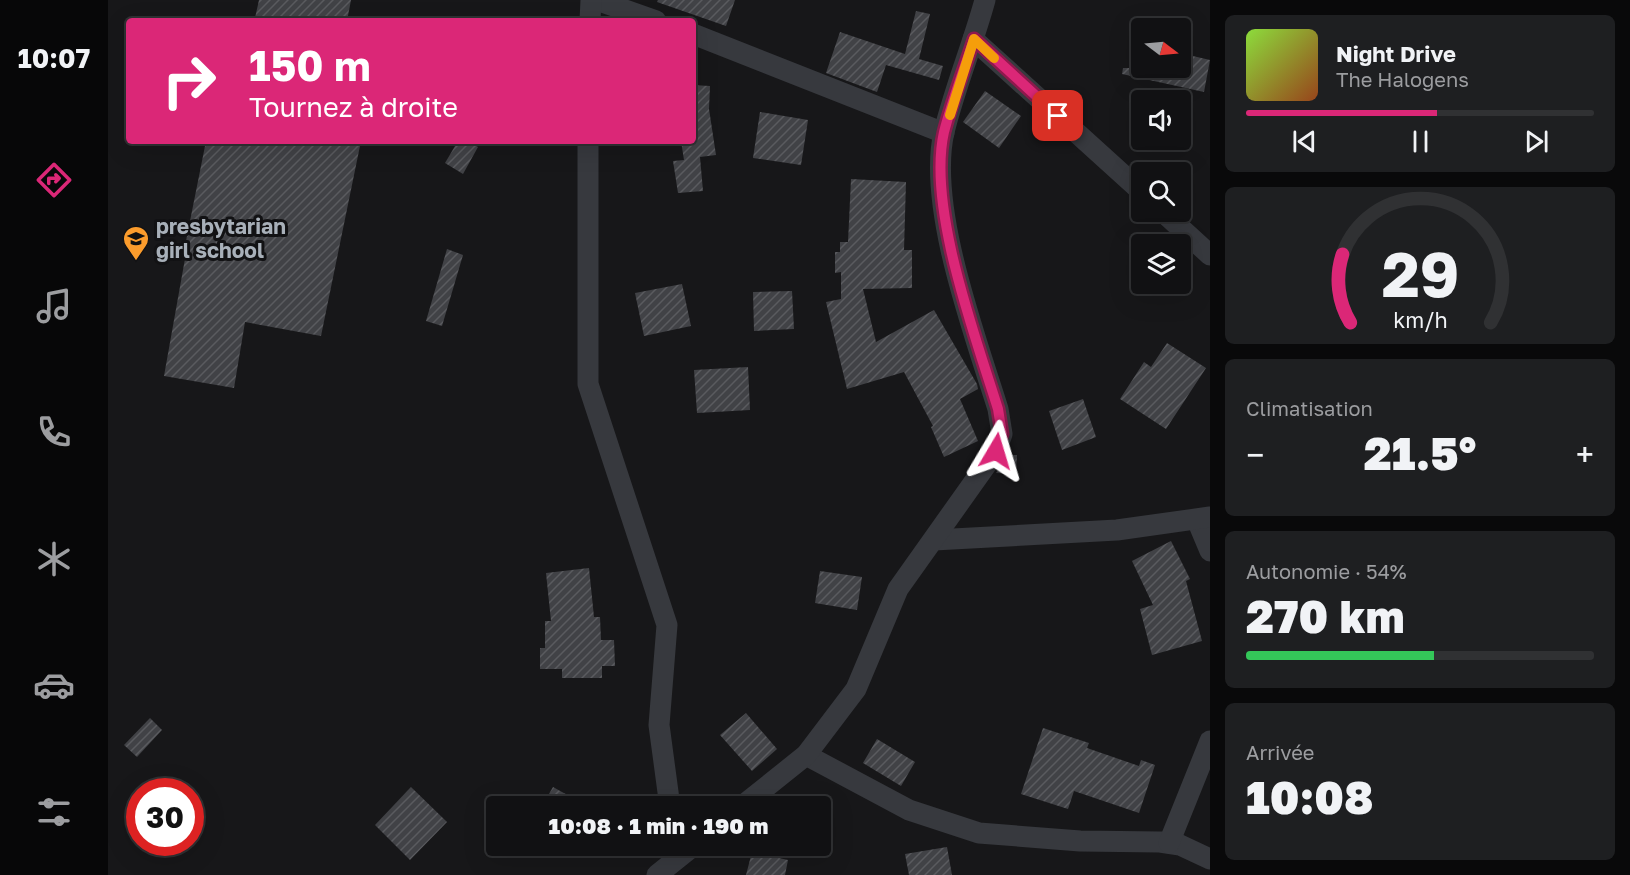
<!DOCTYPE html>
<html lang="fr">
<head>
<meta charset="utf-8">
<style>
	:root { --surface:#111113; --page:#1e1f21; --text:#f1f3f6; --muted:#9c9da0; --line:#303133; --accent:#db2777 }
	body { margin:0; font-family:"Golos Text",sans-serif; background:var(--page); color:var(--text); height:100vh; display:flex; flex-direction:column; font-size:22px; white-space:nowrap }
	* { box-sizing:border-box; margin:0 }
	p { font-size:20px; color:var(--muted) }
	.icon { flex:none; width:33px; height:33px; fill:none; stroke:currentColor; stroke-width:2; stroke-linecap:round; stroke-linejoin:round }
	.map { position:relative; flex:1; overflow:hidden }
	.panel { display:flex; flex-direction:column; gap:15px; padding:15px; background:#09090a; width:420px }
	.panel>* { flex:none }
	.hud { position:absolute; left:18px; top:18px; width:570px; height:126px; border-radius:6px; box-shadow:0 6px 24px #0002,0 0 0 2px var(--line); background:#db2777; color:#fff; overflow:hidden }
	.needle { width:39px; rotate:106deg }
	.tools { position:absolute; left:1023px; top:18px; display:grid; gap:12px }
	.tools a { display:grid; place-items:center; width:60px; height:60px; border-radius:6px; background:var(--surface); box-shadow:0 6px 24px #0002,0 0 0 2px var(--line); font-size:30px }
	.speed { position:absolute; left:18px; top:778px; display:flex; gap:12px; font-size:30px; font-weight:700; text-align:center }
	.speed>* { display:grid; place-content:center; width:78px; height:78px; border-radius:50%; background:var(--surface); box-shadow:0 6px 24px #0002,0 0 0 2px var(--line); line-height:1 }
	.speed .limit { border:9px solid #d22; background:#fff; color:#111 }
	.pin { position:absolute; display:grid; place-items:center; width:51px; height:51px; color:#fff; margin:-26px; border-radius:12px; box-shadow:0 3px 9px #0006 }
	.me { position:absolute; width:66px; margin:-33px; rotate:7deg; stroke-linejoin:round; filter:drop-shadow(0 0 4px #0008) }
	.turn { display:flex; align-items:center; gap:21px; height:126px; padding:0 24px; font-size:27px }
	.turn .icon { width:78px; height:78px; stroke-width:2.5 }
	.turn b { display:block; font-size:42px; line-height:51px }
	.big { font-size:45px; font-weight:800; line-height:1.1 }
	.panel .tile { flex:1; display:flex; flex-direction:column; justify-content:center; gap:9px; min-width:0; padding:0 21px; border-radius:9px; background:var(--page) }
	.panel .dial { align-items:center; gap:0 }
	.dial svg { height:156px; overflow:visible; fill:none; stroke:var(--line); stroke-width:7; stroke-linecap:round; text-anchor:middle }
	.dial text { fill:var(--text); stroke:none }
	.song { display:flex; align-items:center; gap:18px }
	.cover { width:72px; height:72px; border-radius:9px; background:linear-gradient(135deg,hsl(90 70% 55%),hsl(20 70% 35%)) }
	.played { height:6px; border-radius:3px; background:linear-gradient(90deg,var(--accent) 55%,var(--line) 55%) }
	.keys { display:flex; justify-content:space-around; direction:ltr }
	.heat { display:flex; justify-content:space-between; align-items:center; font-size:33px; direction:ltr }
	.charge { height:9px; border-radius:4px; background:linear-gradient(90deg,#34c759 54%,var(--line) 0) }
	.trip { position:absolute; left:378px; top:796px; width:345px; height:60px; border-radius:6px; background:var(--surface); box-shadow:0 6px 24px #0002,0 0 0 2px var(--line); font-weight:800; line-height:60px; text-align:center }
	main { display:flex; flex:1; min-height:0 }
	.tabs { display:flex; flex-direction:column; width:108px; justify-content:space-around; align-items:center; background:#070708; color:var(--muted) }
	.tabs .icon { width:42px; height:42px }
	.tabs .selected { color:var(--accent) }
	.tabs b { font-size:27px; color:var(--text) }
	.map>svg:first-child { display:block }
	.building { fill:url(#building-hatch) }
	.lines { fill:none; stroke-linecap:round; stroke-linejoin:round }
	.minor { stroke:#37393e; stroke-width:21 }
	.route-casing { stroke:#8e194d; stroke-width:15 }
	.route { stroke:#db2777; stroke-width:10 }
	.slow { stroke:#f59e0b; stroke-width:10 }
	.labels { text-anchor:middle; stroke-width:6; stroke-linejoin:round; paint-order:stroke }
	.poi-label { font-size:21px; font-weight:bold; fill:#a8b0b9; stroke:#121214; text-anchor:start }
</style>
</head>
<body>
<main>
<nav class="tabs">
<b>10:07</b>
<svg class="icon selected" aria-label="directions" viewBox="0 0 24 24"><path d="M12 3l9 9-9 9-9-9zM9 14v-3h6M13 9l2 2-2 2"/></svg>
<svg class="icon" aria-label="music" viewBox="0 0 24 24"><path d="M9 18V5l10-2v13"/><circle cx="6" cy="18" r="3"/><circle cx="16" cy="16" r="3"/></svg>
<svg class="icon" aria-label="phone" viewBox="0 0 24 24"><path d="M5 4h4l2 5-3 2q2 4 5 5l2-3 5 2v4C11 20 4 13 5 4z"/></svg>
<svg class="icon" aria-label="climate" viewBox="0 0 24 24"><path d="M12 3v18M4 7l16 10M4 17L20 7"/></svg>
<svg class="icon" aria-label="car" viewBox="0 0 24 24"><path d="M5 17H2v-5l4-1 3-4h7l3 4 3 1v5h-3M9 17h6M6 11h13"/><circle cx="7" cy="17" r="2"/><circle cx="17" cy="17" r="2"/></svg>
<svg class="icon" aria-label="filters" viewBox="0 0 24 24"><path d="M4 7h16M4 17h16"/><circle cx="9" cy="7" r="2"/><circle cx="15" cy="17" r="2"/></svg>
</nav>
<div class="map">
<svg width="1102" height="875" viewBox="0 0 1102 875">
	<defs>
		<pattern id="building-hatch" width="6" height="6" patternUnits="userSpaceOnUse" patternTransform="scale(1.5)"><rect width="6" height="6" fill="#414246"/><path d="M-1 1l2-2M0 6l6-6M5 7l2-2" fill="none" stroke="#5a5b5f"/></pattern>
	</defs>
	<rect width="100%" height="100%" fill="#171719"/>
	<g class="building">
		<path d="M 151,0 L 243,0 L 239,21 L 165,21 L 147,18 Z"/>
		<path d="M 550,0 L 627,0 L 618,26 L 549,2 Z"/>
		<path d="M 808,11 L 822,14 L 811,59 L 835,66 L 831,80 L 778,65 L 769,92 L 718,73 L 732,32 L 797,54 Z"/>
		<path d="M 1072,53 L 1102,60 L 1096,92 L 1014,74 L 1015,68 L 1072,68 Z"/>
		<path d="M 585,85 L 602,86 L 601,109 L 608,155 L 592,157 L 595,191 L 570,193 L 565,161 L 576,160 L 573,141 L 585,141 Z"/>
		<path d="M 877,91 L 913,116 L 891,148 L 855,122 Z"/>
		<path d="M 652,112 L 700,120 L 693,165 L 645,158 Z"/>
		<path d="M 98,141 L 253,141 L 213,336 L 137,322 L 126,388 L 56,376 L 80,242 L 78,241 Z"/>
		<path d="M 350,141 L 360,141 L 370,147 L 355,174 L 337,163 Z"/>
		<path d="M 743,179 L 798,182 L 796,250 L 804,250 L 804,288 L 755,289 L 768,342 L 826,310 L 869,384 L 870,389 L 852,399 L 870,441 L 836,457 L 823,427 L 825,426 L 796,372 L 739,389 L 718,302 L 733,299 L 733,272 L 727,273 L 727,252 L 732,252 L 732,242 L 740,242 Z"/>
		<path d="M 339,249 L 355,255 L 334,326 L 318,321 Z"/>
		<path d="M 574,284 L 583,326 L 536,336 L 527,293 Z"/>
		<path d="M 684,291 L 686,329 L 646,331 L 645,292 Z"/>
		<path d="M 1059,343 L 1098,368 L 1058,429 L 1012,399 L 1036,362 L 1043,367 Z"/>
		<path d="M 640,367 L 642,410 L 589,413 L 586,370 Z"/>
		<path d="M 975,399 L 988,437 L 954,450 L 941,411 Z"/>
		<path d="M 900,455 L 909,455 L 908,474 L 888,473 Z"/>
		<path d="M 1063,541 L 1082,579 L 1078,581 L 1094,641 L 1044,655 L 1032,609 L 1045,605 L 1024,561 Z"/>
		<path d="M 481,568 L 486,617 L 492,617 L 493,640 L 506,640 L 507,666 L 494,666 L 494,678 L 454,678 L 454,669 L 432,669 L 432,648 L 437,648 L 437,621 L 443,621 L 438,573 Z"/>
		<path d="M 712,571 L 754,577 L 749,610 L 707,603 Z"/>
		<path d="M 638,713 L 669,749 L 644,771 L 612,735 Z"/>
		<path d="M 42,718 L 54,730 L 29,757 L 16,745 Z"/>
		<path d="M 935,728 L 981,743 L 979,748 L 1031,766 L 1033,760 L 1047,765 L 1031,813 L 966,791 L 960,809 L 913,794 Z"/>
		<path d="M 769,739 L 807,762 L 793,786 L 755,763 Z"/>
		<path d="M 303,787 L 339,822 L 302,860 L 267,825 Z"/>
		<path d="M 445,787 L 481,807 L 448,807 L 437,801 Z"/>
		<path d="M 839,847 L 844,875 L 801,875 L 797,854 Z"/>
		<path d="M 644,852 L 680,860 L 677,875 L 638,875 Z"/>
	</g>
	<g class="lines">
		<g class="minor">
			<path d="M 489,0 L 548,21"/>
			<path d="M 482,21 L 483,0"/>
			<path d="M 585,34 L 836,133"/>
			<path d="M 865,39 L 1034,192"/>
			<path d="M 480,141 L 480,384 L 559,625 L 551,725 L 562,807"/>
			<path d="M 1055,212 L 1102,255"/>
			<path d="M 1089,520 L 1102,551"/>
			<path d="M 826,540 L 1009,530 L 1102,517"/>
			<path d="M 698,755 L 801,810 L 871,833 L 972,841 L 1052,842 L 1072,845 L 1102,859"/>
			<path d="M 633,807 L 698,755 L 748,689 L 790,589 L 888,451 L 894,434 L 890,409 C 867,335 819,207 836,132 C 847,87 865,44 877,0"/>
			<path d="M 1061,843 L 1102,741"/>
			<path d="M 549,875 L 585,846"/>
		</g>
	</g>
	<g class="lines">
		<defs>
			<path id="route" d="M 888,451 L 894,434 L 890,409 C 867,335 819,207 836,132 C 844,101 856,70 866,39 L 950,116"/>
		</defs>
		<use href="#route" class="route-casing"/>
		<use href="#route" class="route"/>
		<path class="slow" d="M 842,115 L 866,39 L 886,58"/>
	</g>
	<defs>
		<symbol id="school-pin" viewBox="-11 -11 22 30"><path d="M0 17L-7.5 6A9.5 9.5 0 1 1 7.5 6Z" fill="#fb9c2c" stroke="#121214"/><path d="M0-5L7-2L0 1L-7-2ZM-4 1L0 2.5L4 1V4Q0 6-4 4Z" fill="#111"/></symbol>
	</defs>
	<g fill-rule="evenodd">
		<use href="#school-pin" x="13" y="224" width="30" height="40"/>
	</g>
	<g class="labels">
		<g class="poi-label">
			<text x="48" y="234">presbytarian<tspan x="48" dy="24">girl school</tspan></text>
		</g>
	</g>
</svg>
<div class="tools">
<a><svg class="needle" viewBox="-14 -14 28 28"><path d="M0-13l5 13h-10z" fill="#e53935"/><path d="M0 13l5-13h-10z" fill="#9c9da0"/></svg></a>
<a><svg class="icon" aria-label="sound" viewBox="0 0 24 24"><path d="M4 9h4l5-4v14l-5-4H4zM17 9q2 3 0 6"/></svg></a>
<a><svg class="icon" aria-label="search" viewBox="0 0 24 24"><circle cx="10" cy="10" r="6"/><path d="M15 15l6 6"/></svg></a>
<a><svg class="icon" aria-label="layers" viewBox="0 0 24 24"><path d="M12 4l9 5-9 5-9-5zM3 14l9 5 9-5"/></svg></a>
</div>
<div class="speed"><div class="limit">30</div></div>
<div class="pin" style="left:950px;top:116px;background:#d93025"><svg class="icon" aria-label="arrive" viewBox="0 0 24 24"><path d="M6 21V4h12l-3 4 3 4H6"/></svg></div>
<svg class="me" style="left:888px;top:451px" viewBox="-20 -20 40 40"><path d="M0-17L14 15 0 8-14 15z" fill="#db2777" stroke="#fff" stroke-width="4"/></svg>
<div class="trip">10:08 · 1 min · 190 m</div>
<div class="hud">
<div class="turn"><svg class="icon" aria-label="right" viewBox="0 0 24 24"><path d="M7 20v-9h11M14 6l5 5-5 5"/></svg><div><b>150 m</b>Tournez à droite</div></div>
</div>
</div>
<section class="panel">
<div class="tile">
<div class="song"><i class="cover"></i><div><b>Night Drive</b><p>The Halogens</p></div></div>
<div class="played"></div>
<div class="keys"><svg class="icon" aria-label="previous" viewBox="0 0 24 24"><path d="M18 5L8 12l10 7zM5 5v14"/></svg><svg class="icon" aria-label="pause" viewBox="0 0 24 24"><path d="M8 5v14M16 5v14"/></svg><svg class="icon" aria-label="next" viewBox="0 0 24 24"><path d="M6 5l10 7-10 7zM19 5v14"/></svg></div>
</div>
<div class="tile dial"><svg viewBox="0 0 100 80">
<path d="M14 69A42 42 0 1 1 86 69"/>
<path d="M14 69A42 42 0 0 1 10 34" stroke="#db2777"/>
<text x="50" y="56" font-size="32" font-weight="700">29</text>
<text x="50" y="72" font-size="11">km/h</text>
</svg></div>
<div class="tile"><p>Climatisation</p>
<div class="heat"><a>−</a><b class="big">21.5°</b><a>+</a></div>
</div>
<div class="tile"><p>Autonomie · 54%</p><b class="big">270 km</b><div class="charge"></div></div>
<div class="tile"><p>Arrivée</p><b class="big">10:08</b></div>
</section>
</main>
</body>
</html>
